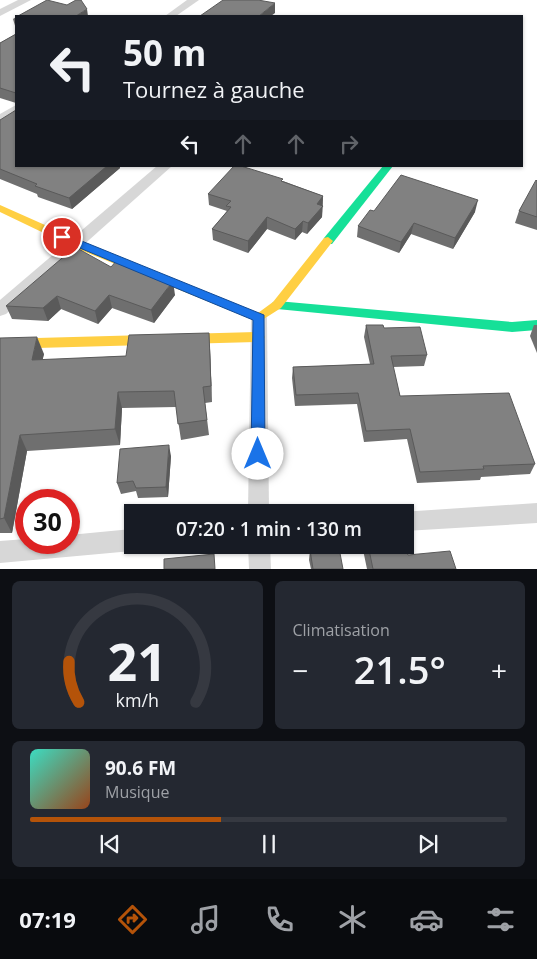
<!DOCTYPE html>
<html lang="fr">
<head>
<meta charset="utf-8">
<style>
	:root { --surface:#171b24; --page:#242831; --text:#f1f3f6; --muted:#9ea1a6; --line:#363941; --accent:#b45309 }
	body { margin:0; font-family:"Open Sans",sans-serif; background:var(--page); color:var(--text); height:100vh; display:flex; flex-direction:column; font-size:19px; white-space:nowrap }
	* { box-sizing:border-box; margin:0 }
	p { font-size:16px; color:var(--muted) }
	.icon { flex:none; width:28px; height:28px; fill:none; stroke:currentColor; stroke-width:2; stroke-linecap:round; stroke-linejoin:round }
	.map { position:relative; height:569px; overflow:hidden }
	.sheet { display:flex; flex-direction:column; gap:12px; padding:12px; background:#0d0f14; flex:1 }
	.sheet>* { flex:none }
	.hud { position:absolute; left:15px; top:15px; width:508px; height:152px; border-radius:0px; box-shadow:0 1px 4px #0004; background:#171b24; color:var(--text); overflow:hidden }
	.speed { position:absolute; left:15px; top:489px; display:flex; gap:10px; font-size:25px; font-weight:700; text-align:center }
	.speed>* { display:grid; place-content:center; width:65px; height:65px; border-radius:50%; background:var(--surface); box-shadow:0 1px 4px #0004; line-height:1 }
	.speed .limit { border:8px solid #d22; background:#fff; color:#111 }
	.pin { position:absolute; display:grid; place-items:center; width:42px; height:42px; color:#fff; margin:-21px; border:2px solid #fff; border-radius:50%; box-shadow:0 1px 5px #0007 }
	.me { position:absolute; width:55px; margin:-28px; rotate:0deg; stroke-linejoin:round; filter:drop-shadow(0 0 4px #0008) }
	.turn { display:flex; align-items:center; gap:18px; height:105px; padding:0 25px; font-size:22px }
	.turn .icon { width:65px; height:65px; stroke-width:2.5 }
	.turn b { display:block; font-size:35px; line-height:42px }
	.lanes { display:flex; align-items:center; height:48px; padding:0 25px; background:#0003; justify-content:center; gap:25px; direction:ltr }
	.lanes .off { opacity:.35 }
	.big { font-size:38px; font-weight:600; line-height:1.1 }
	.sheet .widget { flex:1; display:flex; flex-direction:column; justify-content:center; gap:8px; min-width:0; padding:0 18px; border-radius:8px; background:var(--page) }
	.sheet .dial { align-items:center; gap:0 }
	.dial svg { height:130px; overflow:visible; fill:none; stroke:var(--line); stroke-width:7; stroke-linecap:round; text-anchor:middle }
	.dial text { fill:var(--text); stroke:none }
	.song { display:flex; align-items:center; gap:15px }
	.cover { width:60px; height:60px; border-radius:8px; background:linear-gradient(135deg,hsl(170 70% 55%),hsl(20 70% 35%)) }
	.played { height:5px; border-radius:2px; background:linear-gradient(90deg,var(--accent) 40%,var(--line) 40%) }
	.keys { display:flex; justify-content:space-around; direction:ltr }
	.heat { display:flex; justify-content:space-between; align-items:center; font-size:28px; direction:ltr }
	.sheet .tiles { flex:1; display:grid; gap:12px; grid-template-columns:1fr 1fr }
	.widget:last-child { grid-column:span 2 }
	.trip { position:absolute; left:124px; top:504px; width:290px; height:50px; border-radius:0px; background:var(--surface); box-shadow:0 1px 4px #0004; font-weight:600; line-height:50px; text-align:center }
	.tabs { display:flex; height:80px; justify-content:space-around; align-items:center; background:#090b0e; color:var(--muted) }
	.tabs .icon { width:35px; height:35px }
	.tabs .active { color:var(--accent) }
	.tabs b { font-size:22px; color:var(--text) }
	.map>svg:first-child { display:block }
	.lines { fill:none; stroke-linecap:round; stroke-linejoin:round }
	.street { fill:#d7d7d7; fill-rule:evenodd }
	.fast { fill:#16e098; fill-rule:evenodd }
	.slow { fill:#ffcf43; fill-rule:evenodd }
	.wall { fill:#6f6f6f }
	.shaded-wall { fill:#5a5a5a }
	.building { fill:#818181; stroke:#5a5a5a }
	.route { fill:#1a73e8; stroke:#114b97 }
</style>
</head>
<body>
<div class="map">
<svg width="537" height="569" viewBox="0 0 537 569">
	<rect width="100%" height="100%" fill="#fff"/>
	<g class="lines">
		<g class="street">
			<path d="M 18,0 L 31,0 L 0,16 L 0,9 Z"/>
			<path d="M 187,0 L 199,0 L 176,16 L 165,16 Z"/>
			<path d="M 16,105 L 16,114 L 0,124 L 0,114 Z"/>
			<path d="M 157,166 L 172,166 L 6,314 L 0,316 L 0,300 Z"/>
			<path d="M 259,312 L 265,313 L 267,318 L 269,512 L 248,512 L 251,318 L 253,313 Z"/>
			<path d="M 537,503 L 537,523 L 405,531 L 405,512 L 401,512 Z"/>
			<path d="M 132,529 L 132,545 L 141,545 L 132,551 L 0,563 L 0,541 L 26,539 L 26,542 L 69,542 L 69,535 Z"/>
			<path d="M 248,545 L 270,545 L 271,569 L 249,569 Z"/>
		</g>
		<g class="fast">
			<path d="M 383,166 L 393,166 L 332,244 L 324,244 L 323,241 L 324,238 Z"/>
			<path d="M 277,301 L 512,322 L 537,320 L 537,330 L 512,332 L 277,309 L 273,308 L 271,305 L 273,302 Z"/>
		</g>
		<g class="slow">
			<path d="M 0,205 L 81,241 L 258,313 L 273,302 L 324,238 L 328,237 L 333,241 L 281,308 L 259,322 L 73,247 L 0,212 Z"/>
			<path d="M 259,332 L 263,334 L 265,337 L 263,340 L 259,342 L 0,349 L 0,339 Z"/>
		</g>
	</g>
	<g class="wall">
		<path d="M 16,17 L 16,29 L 13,19 Z"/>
		<path d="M 16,34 L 16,103 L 0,98 L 0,43 Z"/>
		<path d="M 0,120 L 16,166 L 120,166 L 120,168 L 72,209 L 38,197 L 37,194 L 0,179 Z"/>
		<path d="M 283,181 L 323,196 L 322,217 L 307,234 L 302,232 L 295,240 L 267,229 L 248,253 L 213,240 L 212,229 L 227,211 L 209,205 L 208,194 Z"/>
		<path d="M 537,181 L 537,230 L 515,223 L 519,211 Z"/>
		<path d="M 374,211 L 475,212 L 453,249 L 411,234 L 399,253 L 357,237 L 358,226 Z"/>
		<path d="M 133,265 L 134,268 L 175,295 L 154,323 L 112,308 L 98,324 L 61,309 L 48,321 L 12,319 L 6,306 L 111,267 Z"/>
		<path d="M 366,325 L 384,328 L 427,355 L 424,366 L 393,367 L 400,396 L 535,464 L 530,474 L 481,477 L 480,480 L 417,483 L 407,439 L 364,442 L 357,404 L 295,406 L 292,378 L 293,367 L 370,364 L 364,337 Z"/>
		<path d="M 534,325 L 537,325 L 537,353 L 530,336 Z"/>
		<path d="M 0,338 L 44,354 L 42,360 L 126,356 L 210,349 L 212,402 L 205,403 L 209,435 L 181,440 L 176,407 L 122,408 L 120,445 L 27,451 L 12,533 L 0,533 Z"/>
		<path d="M 171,456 L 168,497 L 138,498 L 136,491 L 121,494 L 117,483 Z"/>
		<path d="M 362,545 L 405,545 L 408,555 L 456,569 L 367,569 Z"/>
		<path d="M 310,550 L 343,569 L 311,569 L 309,560 Z"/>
	</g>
	<g class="shaded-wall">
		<path d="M 275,3 L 275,13 L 271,16 L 259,16 Z"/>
		<path d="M 87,9 L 88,16 L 76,16 Z"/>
		<path d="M 107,166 L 120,166 L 120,168 L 72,209 L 69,198 Z"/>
		<path d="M 323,196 L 322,217 L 307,234 L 308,223 L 317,204 Z"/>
		<path d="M 478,200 L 475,212 L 453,249 L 455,238 Z"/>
		<path d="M 267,217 L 267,229 L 248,253 L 248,241 Z"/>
		<path d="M 303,221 L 302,232 L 295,240 L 295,229 Z"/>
		<path d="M 414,223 L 411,234 L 399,253 L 401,242 Z"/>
		<path d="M 173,281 L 175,295 L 154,323 L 151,310 Z"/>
		<path d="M 109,295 L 112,308 L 98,324 L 95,311 Z"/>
		<path d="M 57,296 L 61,309 L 48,321 L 43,308 Z"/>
		<path d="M 209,333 L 210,349 L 212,402 L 211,386 Z"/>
		<path d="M 37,337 L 44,354 L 39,376 L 32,360 Z"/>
		<path d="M 118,392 L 122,408 L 120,445 L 115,429 Z"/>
		<path d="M 20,435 L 27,451 L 12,533 L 4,518 Z"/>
		<path d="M 169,445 L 171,456 L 168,497 L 166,487 Z"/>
	</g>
	<g class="building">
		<path d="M 47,0 L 67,5 L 76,0 L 81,0 L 87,9 L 76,16 L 18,16 Z"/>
		<path d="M 223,0 L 258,0 L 275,3 L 259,16 L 200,16 Z"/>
		<path d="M 16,34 L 16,93 L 0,88 L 0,43 Z"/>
		<path d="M 16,110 L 16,166 L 107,166 L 69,198 L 35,186 L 37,184 L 0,169 L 0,120 Z"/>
		<path d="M 234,166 L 241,166 L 283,179 L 281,181 L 323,196 L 317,204 L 323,206 L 308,223 L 303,221 L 295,229 L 267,217 L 248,241 L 212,229 L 231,207 L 226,206 L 231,201 L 208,194 Z"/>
		<path d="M 401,175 L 478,200 L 455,238 L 414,223 L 401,242 L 358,226 L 370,210 L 374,211 Z"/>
		<path d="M 536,180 L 537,181 L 537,217 L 519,211 Z"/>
		<path d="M 75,247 L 111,267 L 118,259 L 133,265 L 132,267 L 173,281 L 151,310 L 109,295 L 95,311 L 57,296 L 43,308 L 6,306 Z"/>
		<path d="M 366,325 L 383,325 L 384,328 L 420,327 L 427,355 L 391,356 L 400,396 L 509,393 L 535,464 L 483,466 L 484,469 L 420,472 L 410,429 L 366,431 L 358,393 L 296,395 L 293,367 L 374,364 Z"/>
		<path d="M 209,333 L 211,386 L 203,387 L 207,420 L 178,424 L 174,391 L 118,392 L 115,429 L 20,435 L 4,518 L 0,519 L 0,338 L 37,337 L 32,360 L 126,356 L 129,335 Z"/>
		<path d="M 169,445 L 166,487 L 136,488 L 133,481 L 117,483 L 120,449 Z"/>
		<path d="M 405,544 L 408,555 L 450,551 L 456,569 L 373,569 L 368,545 L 405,545 Z"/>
		<path d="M 339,548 L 343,569 L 313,569 L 310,550 Z"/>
		<path d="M 214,554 L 215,569 L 164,569 L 164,559 Z"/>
	</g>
	<path class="route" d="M 62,233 L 264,315 L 265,454 L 263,459 L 258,460 L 253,459 L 251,454 L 253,320 L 58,239 L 56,237 Z"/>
</svg>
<div class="speed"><div class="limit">30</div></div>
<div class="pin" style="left:62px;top:237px;background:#d93025"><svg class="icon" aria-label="arrive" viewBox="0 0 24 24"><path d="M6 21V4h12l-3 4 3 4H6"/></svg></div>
<svg class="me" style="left:258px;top:454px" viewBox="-20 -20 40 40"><circle r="19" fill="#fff"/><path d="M0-13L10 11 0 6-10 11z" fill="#1a73e8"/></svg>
<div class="trip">07:20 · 1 min · 130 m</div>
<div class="hud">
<div class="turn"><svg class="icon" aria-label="left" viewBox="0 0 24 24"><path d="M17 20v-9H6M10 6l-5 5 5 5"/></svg><div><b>50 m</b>Tournez à gauche</div></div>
<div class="lanes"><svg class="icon" aria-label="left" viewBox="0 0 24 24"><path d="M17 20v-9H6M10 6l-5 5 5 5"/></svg><svg class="icon off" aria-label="ahead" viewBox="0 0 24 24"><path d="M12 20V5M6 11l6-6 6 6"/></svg><svg class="icon off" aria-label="ahead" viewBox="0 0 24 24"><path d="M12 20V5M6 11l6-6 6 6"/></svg><svg class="icon off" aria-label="right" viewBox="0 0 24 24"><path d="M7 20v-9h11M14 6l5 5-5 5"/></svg></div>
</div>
</div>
<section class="sheet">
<div class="tiles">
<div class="widget dial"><svg viewBox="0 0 100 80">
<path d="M14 69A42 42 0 1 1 86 69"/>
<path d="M14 69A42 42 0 0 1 8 44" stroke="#b45309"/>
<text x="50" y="56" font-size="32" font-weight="700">21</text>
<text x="50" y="72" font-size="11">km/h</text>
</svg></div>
<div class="widget"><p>Climatisation</p>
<div class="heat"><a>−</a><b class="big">21.5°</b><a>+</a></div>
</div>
<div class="widget">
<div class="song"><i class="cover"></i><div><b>90.6 FM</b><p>Musique</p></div></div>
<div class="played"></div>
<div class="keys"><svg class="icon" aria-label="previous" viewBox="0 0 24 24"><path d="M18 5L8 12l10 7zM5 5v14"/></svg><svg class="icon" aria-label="pause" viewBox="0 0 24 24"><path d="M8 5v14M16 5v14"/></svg><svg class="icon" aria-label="next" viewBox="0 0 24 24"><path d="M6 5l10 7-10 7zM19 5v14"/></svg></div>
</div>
</div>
</section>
<nav class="tabs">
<b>07:19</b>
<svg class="icon active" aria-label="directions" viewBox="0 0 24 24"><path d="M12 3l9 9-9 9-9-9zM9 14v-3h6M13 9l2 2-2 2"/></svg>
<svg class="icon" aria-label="music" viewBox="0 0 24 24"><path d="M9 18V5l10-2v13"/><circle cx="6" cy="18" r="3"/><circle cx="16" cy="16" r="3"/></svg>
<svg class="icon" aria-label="phone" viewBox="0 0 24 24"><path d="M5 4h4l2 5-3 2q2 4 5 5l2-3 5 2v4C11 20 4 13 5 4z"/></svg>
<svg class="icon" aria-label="climate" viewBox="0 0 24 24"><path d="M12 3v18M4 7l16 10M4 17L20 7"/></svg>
<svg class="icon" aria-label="car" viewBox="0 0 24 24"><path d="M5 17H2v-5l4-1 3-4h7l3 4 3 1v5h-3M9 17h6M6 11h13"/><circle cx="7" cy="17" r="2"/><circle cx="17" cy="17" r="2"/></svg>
<svg class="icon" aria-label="filters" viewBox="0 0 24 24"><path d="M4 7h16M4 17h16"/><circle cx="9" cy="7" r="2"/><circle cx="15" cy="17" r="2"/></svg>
</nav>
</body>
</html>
